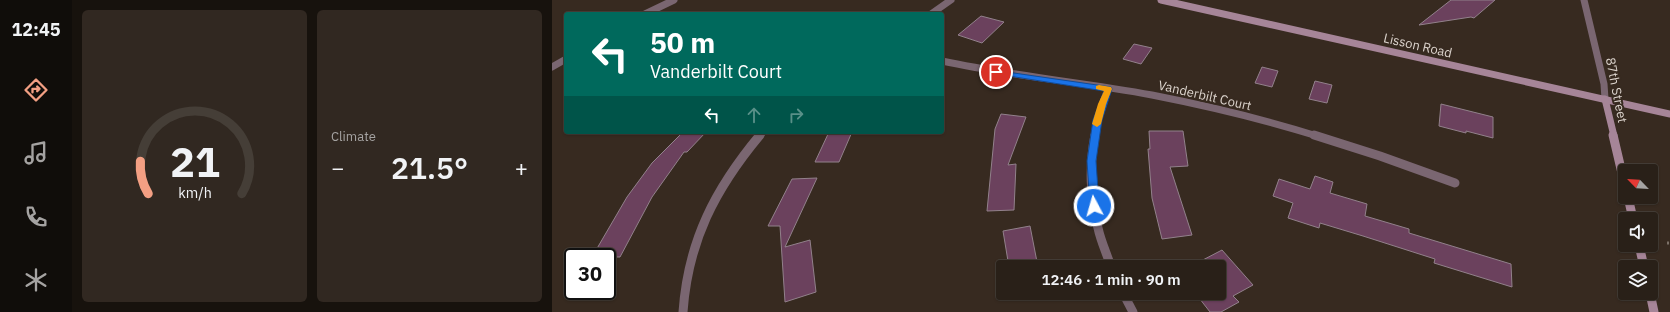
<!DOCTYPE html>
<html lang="en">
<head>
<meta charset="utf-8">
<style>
	:root { --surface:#292018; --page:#312821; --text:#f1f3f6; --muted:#a5a3a2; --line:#453e37; --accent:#f39f83 }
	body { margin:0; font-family:"IBM Plex Sans",sans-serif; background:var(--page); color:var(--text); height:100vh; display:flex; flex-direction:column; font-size:15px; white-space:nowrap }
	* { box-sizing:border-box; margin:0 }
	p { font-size:13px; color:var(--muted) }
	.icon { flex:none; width:22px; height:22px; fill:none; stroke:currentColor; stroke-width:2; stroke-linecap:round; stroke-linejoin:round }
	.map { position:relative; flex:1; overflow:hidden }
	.panel { display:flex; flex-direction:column; gap:10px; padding:10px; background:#17120d; width:480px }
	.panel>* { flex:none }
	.guide { position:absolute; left:12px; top:12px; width:380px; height:122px; border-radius:4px; box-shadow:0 1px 3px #0004,0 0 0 1px var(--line); background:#00695c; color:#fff; overflow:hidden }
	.needle { width:26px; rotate:295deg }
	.controls { position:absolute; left:1066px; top:164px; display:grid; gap:8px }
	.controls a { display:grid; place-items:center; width:40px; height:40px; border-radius:4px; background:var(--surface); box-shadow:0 1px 3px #0004,0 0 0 1px var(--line); font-size:20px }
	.speed { position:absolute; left:12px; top:248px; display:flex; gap:8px; font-size:20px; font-weight:700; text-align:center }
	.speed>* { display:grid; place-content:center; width:52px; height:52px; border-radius:50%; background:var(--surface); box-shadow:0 1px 3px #0004,0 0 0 1px var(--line); line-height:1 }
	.speed .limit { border:2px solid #111; border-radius:6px; background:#fff; color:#111 }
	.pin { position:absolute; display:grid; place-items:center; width:34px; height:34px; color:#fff; margin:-17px; border:2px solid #fff; border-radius:50%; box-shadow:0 1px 4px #0007 }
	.me { position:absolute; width:44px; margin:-22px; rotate:354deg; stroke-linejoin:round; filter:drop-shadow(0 0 3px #0008) }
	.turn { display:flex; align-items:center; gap:14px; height:84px; padding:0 20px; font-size:18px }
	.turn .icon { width:52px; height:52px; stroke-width:2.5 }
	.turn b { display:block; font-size:28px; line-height:34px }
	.lanes { display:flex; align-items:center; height:38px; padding:0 20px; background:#0003; justify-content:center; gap:20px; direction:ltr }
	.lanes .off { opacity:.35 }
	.big { font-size:30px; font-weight:600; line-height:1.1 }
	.panel .card { flex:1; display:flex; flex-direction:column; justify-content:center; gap:6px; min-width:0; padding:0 14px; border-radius:6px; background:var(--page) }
	.panel .dial { align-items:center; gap:0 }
	.dial svg { height:104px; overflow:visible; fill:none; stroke:var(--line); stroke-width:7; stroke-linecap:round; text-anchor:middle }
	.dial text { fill:var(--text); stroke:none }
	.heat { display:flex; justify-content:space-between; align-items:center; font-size:22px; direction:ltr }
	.panel .tiles { flex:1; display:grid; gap:10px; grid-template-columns:repeat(2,1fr) }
	.trip { position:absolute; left:444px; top:260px; width:230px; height:40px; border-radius:4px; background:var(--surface); box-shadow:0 1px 3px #0004,0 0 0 1px var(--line); font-weight:600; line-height:40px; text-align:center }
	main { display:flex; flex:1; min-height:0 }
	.dock { display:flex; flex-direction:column; width:72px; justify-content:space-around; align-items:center; background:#100d0a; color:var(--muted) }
	.dock .icon { width:28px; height:28px }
	.dock .active { color:var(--accent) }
	.dock b { font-size:18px; color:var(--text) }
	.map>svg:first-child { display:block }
	.building { fill:#6b415d; stroke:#92818b }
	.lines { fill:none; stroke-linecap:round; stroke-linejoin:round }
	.path { stroke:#7c7168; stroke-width:3; stroke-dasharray:2 3.5; stroke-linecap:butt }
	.street-far1 { stroke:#7a6671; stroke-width:7 }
	.street { stroke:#7a6671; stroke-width:9 }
	.secondary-far1 { stroke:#a68598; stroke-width:7 }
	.secondary { stroke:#a68598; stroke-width:9 }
	.route { fill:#1a73e8; stroke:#114b97 }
	.slow { fill:#f59e0b }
	.labels { text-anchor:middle; stroke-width:4; stroke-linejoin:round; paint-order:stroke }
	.street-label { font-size:13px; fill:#dcd4cd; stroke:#372a20 }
</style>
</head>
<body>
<main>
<nav class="dock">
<b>12:45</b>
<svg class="icon active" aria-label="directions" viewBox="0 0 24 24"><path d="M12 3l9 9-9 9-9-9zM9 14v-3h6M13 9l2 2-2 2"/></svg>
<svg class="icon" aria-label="music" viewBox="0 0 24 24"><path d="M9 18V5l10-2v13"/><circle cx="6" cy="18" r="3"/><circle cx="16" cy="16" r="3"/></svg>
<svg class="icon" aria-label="phone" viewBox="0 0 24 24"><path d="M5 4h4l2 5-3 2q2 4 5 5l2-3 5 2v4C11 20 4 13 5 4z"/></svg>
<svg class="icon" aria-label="climate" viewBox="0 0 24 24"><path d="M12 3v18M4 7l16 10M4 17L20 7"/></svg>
</nav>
<section class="panel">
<div class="tiles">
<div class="card dial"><svg viewBox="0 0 100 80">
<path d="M14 69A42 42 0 1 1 86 69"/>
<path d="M14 69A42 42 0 0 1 8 44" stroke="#f39f83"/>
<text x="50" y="56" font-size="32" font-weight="700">21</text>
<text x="50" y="72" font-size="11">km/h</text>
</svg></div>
<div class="card"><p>Climate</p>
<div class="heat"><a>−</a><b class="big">21.5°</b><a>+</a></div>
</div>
</div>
</section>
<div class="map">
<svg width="1118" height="312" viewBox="0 0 1118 312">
	<rect width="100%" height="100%" fill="#372a20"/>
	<g class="building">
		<path d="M 899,0 L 943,0 L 922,18 L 919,17 L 867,25 Z"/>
		<path d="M 429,16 L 452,22 L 430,43 L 406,35 Z"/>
		<path d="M 582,44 L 600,48 L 589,64 L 571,59 Z"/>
		<path d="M 710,67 L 726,71 L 720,87 L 703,83 Z"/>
		<path d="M 763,81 L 780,85 L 775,103 L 757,99 Z"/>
		<path d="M 889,104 L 941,117 L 941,138 L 914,131 L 914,133 L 887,126 Z"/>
		<path d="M 449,114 L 474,117 L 456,165 L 464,164 L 462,210 L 435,211 L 443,129 Z"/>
		<path d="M 597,131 L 631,131 L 636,166 L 618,167 L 640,235 L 610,239 L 600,198 L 596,149 L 598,149 Z"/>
		<path d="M 131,132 L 154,132 L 135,152 L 132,152 L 100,197 L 68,257 L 40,257 L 75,197 L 100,163 Z"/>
		<path d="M 277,132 L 300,132 L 287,162 L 263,162 Z"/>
		<path d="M 763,176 L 781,182 L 778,193 L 815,204 L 813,216 L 857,229 L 857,233 L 959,264 L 960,287 L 882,263 L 883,259 L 811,236 L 768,223 L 767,228 L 736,218 L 741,203 L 721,196 L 727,179 L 758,189 Z"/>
		<path d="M 265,178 L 233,247 L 258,240 L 264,292 L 233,302 L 228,226 L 216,226 L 240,179 Z"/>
		<path d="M 478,226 L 486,267 L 457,267 L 451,231 Z"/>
		<path d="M 670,250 L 701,285 L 681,296 L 687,302 L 669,312 L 658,312 L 644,294 L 667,293 L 667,267 L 651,267 L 647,262 Z"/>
	</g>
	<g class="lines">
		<path class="path" d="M 1115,243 L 1118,243"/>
		<g class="street-far1">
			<path d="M 1032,0 L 1052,84 L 1053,99"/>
			<path d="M 93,14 L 122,0"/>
			<path d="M 379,14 L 399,0"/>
			<path d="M 390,61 C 460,76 530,82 600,95 C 656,106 711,119 765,136"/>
			<path d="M 0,67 L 14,59"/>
			<path d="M 208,136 L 211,132"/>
			<path d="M 542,136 L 550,105 L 556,89"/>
		</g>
		<g class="street">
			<path d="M 543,135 C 537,165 538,199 546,228 C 549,242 555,254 559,267"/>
			<path d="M 762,135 L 828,156 L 903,183"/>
			<path d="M 571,293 L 581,312"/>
			<path d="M 131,312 C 136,241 163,189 208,135"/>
		</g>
		<g class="secondary-far1">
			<path d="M 609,0 L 1118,114"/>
			<path d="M 1053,99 L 1062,136"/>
		</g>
		<g class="secondary">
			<path d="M 1061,135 L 1073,186"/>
			<path d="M 1076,197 L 1081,219"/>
			<path d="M 1087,245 L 1092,267"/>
			<path d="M 1098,293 L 1102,312"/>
		</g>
	</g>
	<path class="route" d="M 441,70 L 559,87 L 560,89 L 550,120 L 544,161 L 547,206 L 546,208 L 539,208 L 538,206 L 535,161 L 541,120 L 552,91 L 444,74 L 441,74 Z"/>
	<path class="slow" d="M 547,85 L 559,87 L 560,89 L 554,104 L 549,124 L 545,127 L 540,124 L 546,104 L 552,91 L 544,89 L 544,86 Z"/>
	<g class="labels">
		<g class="street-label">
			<text transform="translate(866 45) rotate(13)" y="5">Lisson Road</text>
			<text transform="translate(1065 90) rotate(79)" y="5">87th Street</text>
			<text transform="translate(653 95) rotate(13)" y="5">Vanderbilt Court</text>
		</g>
	</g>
</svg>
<div class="controls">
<a><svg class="needle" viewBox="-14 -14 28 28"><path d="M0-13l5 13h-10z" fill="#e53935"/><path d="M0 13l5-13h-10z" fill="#a5a3a2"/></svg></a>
<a><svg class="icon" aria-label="sound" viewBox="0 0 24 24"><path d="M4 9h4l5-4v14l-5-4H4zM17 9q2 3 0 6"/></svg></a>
<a><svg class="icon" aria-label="layers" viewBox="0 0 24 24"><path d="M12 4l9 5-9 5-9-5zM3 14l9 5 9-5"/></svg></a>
</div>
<div class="speed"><div class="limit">30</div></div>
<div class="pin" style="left:444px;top:72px;background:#d93025"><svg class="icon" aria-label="arrive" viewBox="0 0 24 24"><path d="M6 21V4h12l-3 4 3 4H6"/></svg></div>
<svg class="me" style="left:542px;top:206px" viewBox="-20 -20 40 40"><circle r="17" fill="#1a73e8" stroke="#fff" stroke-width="3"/><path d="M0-11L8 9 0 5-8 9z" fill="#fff"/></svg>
<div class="trip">12:46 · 1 min · 90 m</div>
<div class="guide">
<div class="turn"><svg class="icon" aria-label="left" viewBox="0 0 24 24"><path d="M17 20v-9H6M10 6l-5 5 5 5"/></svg><div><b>50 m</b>Vanderbilt Court</div></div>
<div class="lanes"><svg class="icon" aria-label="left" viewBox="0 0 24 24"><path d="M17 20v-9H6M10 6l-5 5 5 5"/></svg><svg class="icon off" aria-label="ahead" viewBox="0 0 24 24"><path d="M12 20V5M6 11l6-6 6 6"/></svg><svg class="icon off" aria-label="right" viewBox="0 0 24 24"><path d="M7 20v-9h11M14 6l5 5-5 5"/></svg></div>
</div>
</div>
</main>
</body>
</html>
